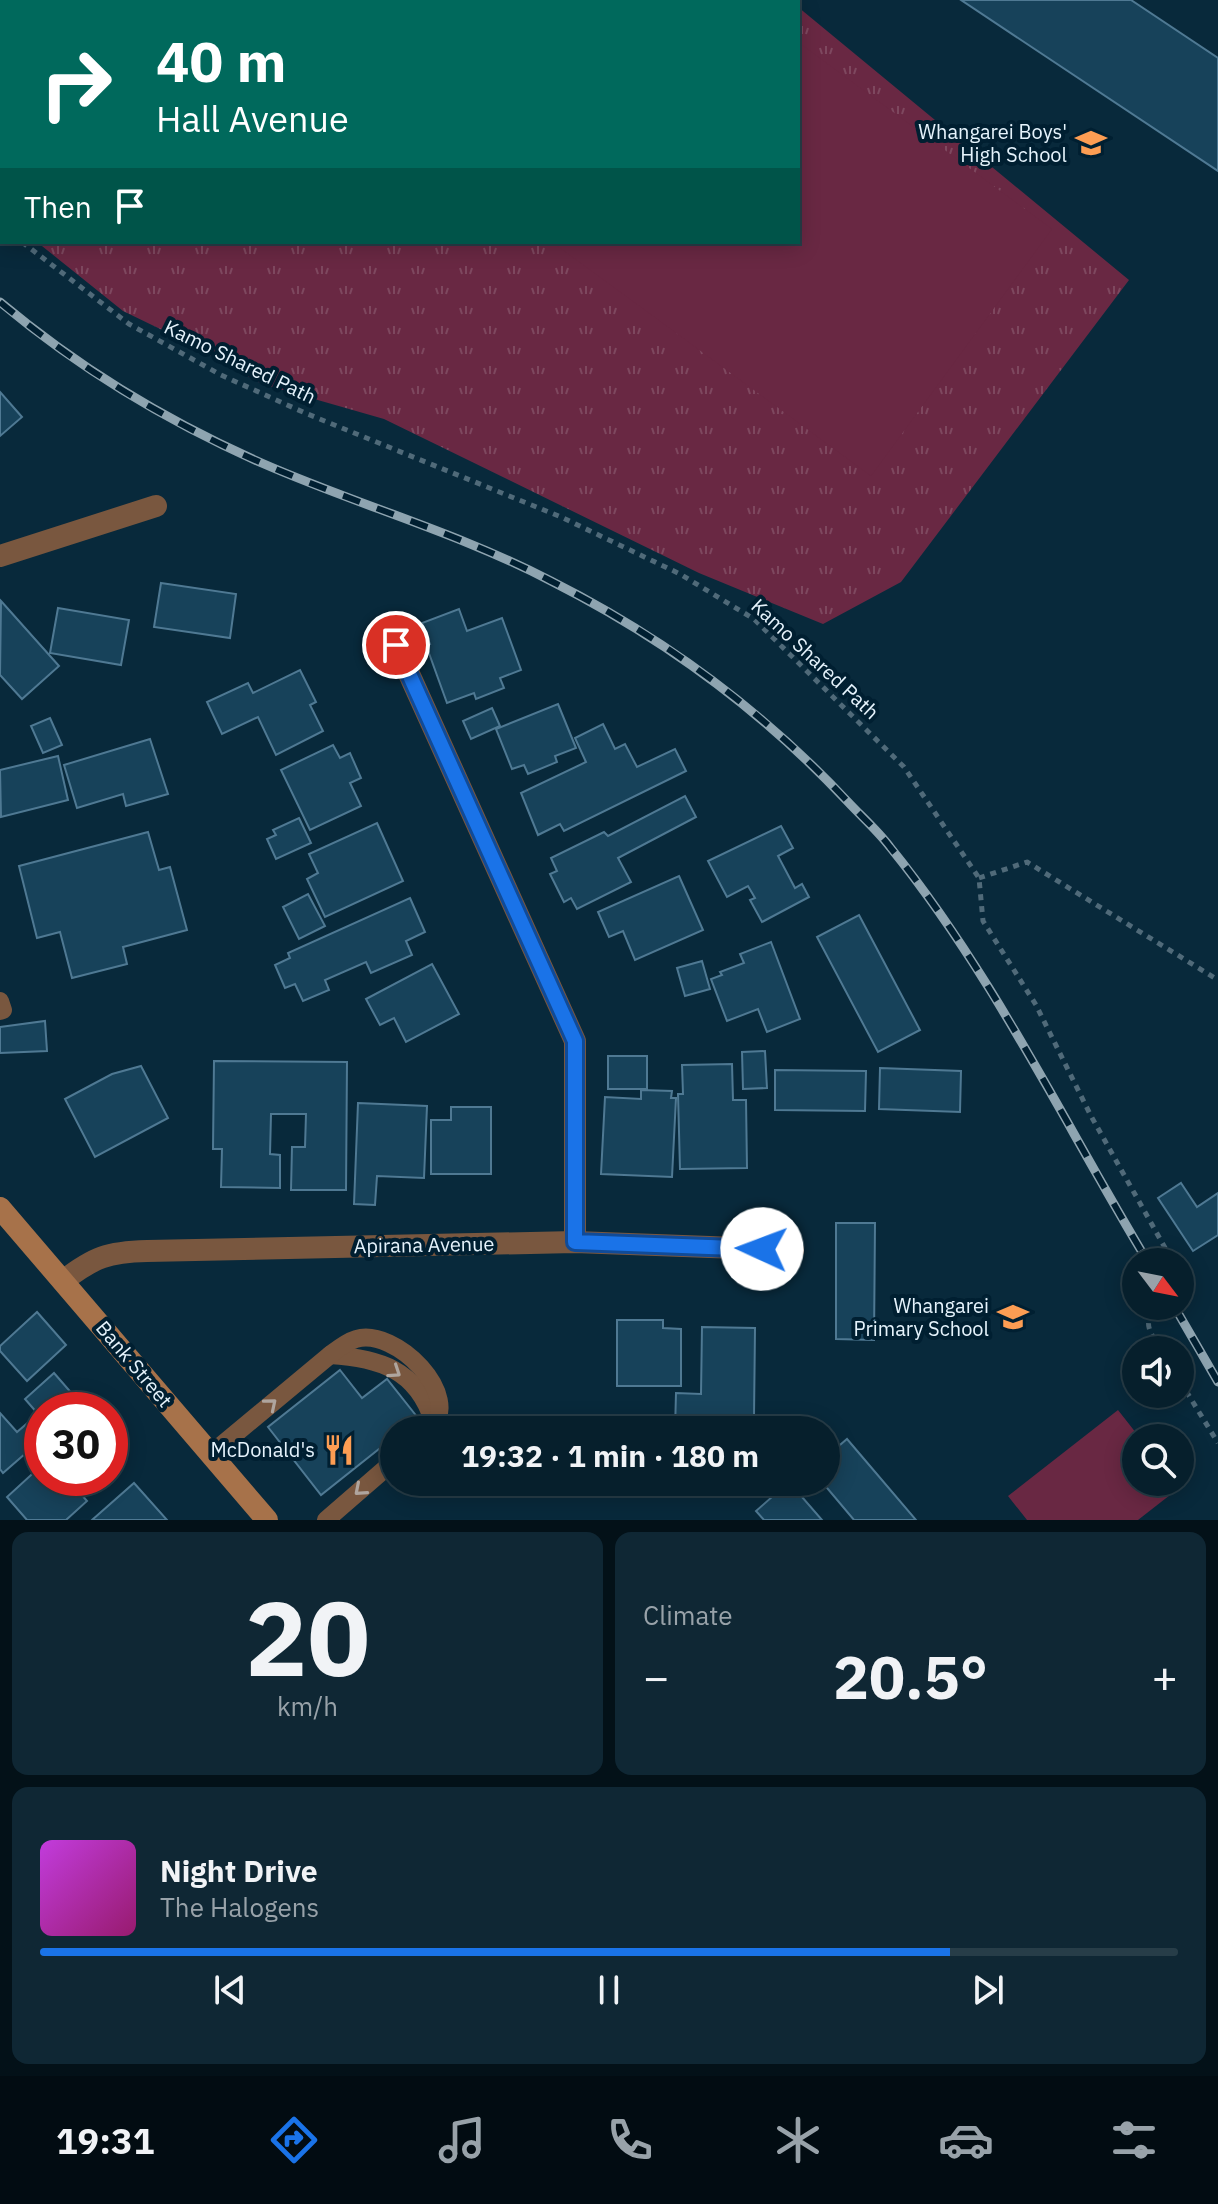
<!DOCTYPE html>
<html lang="en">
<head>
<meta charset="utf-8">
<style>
	:root { --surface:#061f2c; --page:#0f2734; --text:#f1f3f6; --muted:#98a2a9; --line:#273d48; --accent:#1a73e8 }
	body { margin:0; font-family:"IBM Plex Sans",sans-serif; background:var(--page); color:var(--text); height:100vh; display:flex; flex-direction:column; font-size:30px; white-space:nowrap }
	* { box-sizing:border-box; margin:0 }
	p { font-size:26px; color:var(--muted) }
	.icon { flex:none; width:44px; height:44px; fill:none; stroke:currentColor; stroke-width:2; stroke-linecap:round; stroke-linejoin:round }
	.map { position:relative; height:1520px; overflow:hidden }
	.drawer { display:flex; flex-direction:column; gap:12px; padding:12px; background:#031118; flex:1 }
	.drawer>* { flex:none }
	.banner { position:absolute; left:0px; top:0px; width:800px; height:244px; box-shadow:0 4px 20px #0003,0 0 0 2px var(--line); background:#00695c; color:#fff; overflow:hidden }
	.needle { width:52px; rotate:122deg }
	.tools { position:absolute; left:1122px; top:1248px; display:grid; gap:16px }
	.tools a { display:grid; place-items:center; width:72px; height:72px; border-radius:50%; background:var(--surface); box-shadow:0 4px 20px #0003,0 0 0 2px var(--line); font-size:40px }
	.speed { position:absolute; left:24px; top:1392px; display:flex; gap:16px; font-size:40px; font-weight:700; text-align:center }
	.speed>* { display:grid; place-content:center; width:104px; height:104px; border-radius:50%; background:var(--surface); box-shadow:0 4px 20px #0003,0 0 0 2px var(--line); line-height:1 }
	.speed .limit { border:12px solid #d22; background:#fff; color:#111 }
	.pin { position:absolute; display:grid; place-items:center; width:68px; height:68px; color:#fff; margin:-34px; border:4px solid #fff; border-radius:50%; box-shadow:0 2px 8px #0007 }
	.me { position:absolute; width:88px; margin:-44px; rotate:272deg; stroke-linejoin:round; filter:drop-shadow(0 0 6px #0008) }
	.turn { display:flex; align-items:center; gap:28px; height:168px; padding:0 24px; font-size:36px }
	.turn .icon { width:104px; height:104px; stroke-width:2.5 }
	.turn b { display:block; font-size:56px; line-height:68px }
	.then { display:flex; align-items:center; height:76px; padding:0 24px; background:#0003; gap:16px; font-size:30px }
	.big { font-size:60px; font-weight:700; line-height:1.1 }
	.drawer .tile { flex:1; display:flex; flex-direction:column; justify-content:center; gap:12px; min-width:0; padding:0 28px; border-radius:16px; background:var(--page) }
	.drawer .dial { align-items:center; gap:0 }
	.dial b { font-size:104px; line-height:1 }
	.song { display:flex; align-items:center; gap:24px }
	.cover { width:96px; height:96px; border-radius:12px; background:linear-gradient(135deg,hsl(290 70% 55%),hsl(320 70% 35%)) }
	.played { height:8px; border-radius:4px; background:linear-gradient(90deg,var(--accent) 80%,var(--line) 80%) }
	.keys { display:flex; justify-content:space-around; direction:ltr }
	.heat { display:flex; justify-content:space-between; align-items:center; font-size:44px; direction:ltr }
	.drawer .tiles { flex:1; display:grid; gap:12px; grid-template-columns:1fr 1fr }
	.tile:last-child { grid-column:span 2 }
	.trip { position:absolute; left:380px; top:1416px; width:460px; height:80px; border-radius:40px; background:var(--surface); box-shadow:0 4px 20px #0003,0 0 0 2px var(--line); font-weight:700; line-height:80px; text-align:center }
	.dock { display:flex; height:128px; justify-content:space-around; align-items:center; background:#020c12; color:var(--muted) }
	.dock .icon { width:56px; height:56px }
	.dock .selected { color:var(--accent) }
	.dock b { font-size:36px; color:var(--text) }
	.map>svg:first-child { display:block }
	.grass { fill:url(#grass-tufts) }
	.garden { fill:#692843 }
	.building { fill:#17425a; stroke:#4f7993; stroke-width:2 }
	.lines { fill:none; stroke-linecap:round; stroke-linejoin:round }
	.path { stroke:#506a79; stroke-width:5; stroke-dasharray:6 6; stroke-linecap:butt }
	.service { stroke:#79573f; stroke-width:18 }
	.minor { stroke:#79573f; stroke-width:22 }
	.secondary { stroke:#a7724a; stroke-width:22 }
	.rail-casing { stroke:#8ea4b0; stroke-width:9 }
	.rail { stroke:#001f31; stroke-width:6; stroke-dasharray:18; stroke-linecap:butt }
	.oneway { stroke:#afa59e }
	.route-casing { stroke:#114b97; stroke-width:20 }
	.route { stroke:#1a73e8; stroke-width:14 }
	.labels { text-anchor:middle; stroke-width:8; stroke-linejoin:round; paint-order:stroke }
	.poi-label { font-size:20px; fill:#e5f3fc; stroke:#001f31; text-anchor:end }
	.street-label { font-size:20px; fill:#e5f3fc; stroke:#001f31 }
</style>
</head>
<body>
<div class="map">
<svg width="1218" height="1520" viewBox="0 0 1218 1520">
	<defs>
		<pattern id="grass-tufts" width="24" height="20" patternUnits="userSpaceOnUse" patternTransform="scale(2)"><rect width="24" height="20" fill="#692843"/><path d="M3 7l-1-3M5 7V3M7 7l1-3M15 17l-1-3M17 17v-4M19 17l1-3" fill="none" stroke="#7e485f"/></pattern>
	</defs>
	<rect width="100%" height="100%" fill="#08293b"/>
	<g class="grass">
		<path d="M 0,0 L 790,0 L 792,2 L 2,2 L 2,209 Z"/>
		<path d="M 798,7 L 1129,280 L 901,582 L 823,624 L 699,573 L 384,419 L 262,384 L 185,341 L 123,311 L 37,242 L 798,242 Z"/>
	</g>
	<g class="garden">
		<path d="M 175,0 L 503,0 L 178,2 Z"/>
		<path d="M 798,42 L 1052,229 L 871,476 L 552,242 L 798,242 Z"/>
		<path d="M 1118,1410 L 1140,1438 L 1136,1438 L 1136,1482 L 1175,1482 L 1179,1488 L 1138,1520 L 1027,1520 L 1008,1496 Z"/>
	</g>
	<g class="building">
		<path d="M 961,0 L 1131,0 L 1218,58 L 1218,171 Z"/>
		<path d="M 0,392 L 22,417 L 0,436 Z"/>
		<path d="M 161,583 L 236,594 L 230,638 L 154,627 Z"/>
		<path d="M 1,601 L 59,666 L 22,699 L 0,675 Z"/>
		<path d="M 58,608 L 129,620 L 121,665 L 50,653 Z"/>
		<path d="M 459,609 L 467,631 L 502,618 L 521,670 L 500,678 L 504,688 L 476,699 L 474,693 L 447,703 L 426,645 L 430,644 L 422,623 Z"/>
		<path d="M 300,670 L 316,702 L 310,705 L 323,731 L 276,755 L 258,717 L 222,734 L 207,702 L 248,683 L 253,693 Z"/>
		<path d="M 558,704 L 576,748 L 555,756 L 557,762 L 528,774 L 524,765 L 512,769 L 496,729 Z"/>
		<path d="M 492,708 L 500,726 L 471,739 L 463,721 Z"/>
		<path d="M 50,718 L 62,745 L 43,753 L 31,726 Z"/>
		<path d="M 603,724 L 615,749 L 625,744 L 637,767 L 675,749 L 686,771 L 564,831 L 560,824 L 538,835 L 521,793 L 586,762 L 575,738 Z"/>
		<path d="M 150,739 L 168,794 L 126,806 L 123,794 L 77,808 L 64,765 Z"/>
		<path d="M 333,745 L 340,758 L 350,753 L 361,778 L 350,783 L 361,806 L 310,830 L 281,770 Z"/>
		<path d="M 58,756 L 68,800 L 1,817 L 0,770 Z"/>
		<path d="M 685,796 L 696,817 L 618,858 L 631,882 L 577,909 L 571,898 L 564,902 L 550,874 L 557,871 L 551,858 L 604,832 L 608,836 Z"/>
		<path d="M 299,818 L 311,843 L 276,859 L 267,839 L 276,835 L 273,830 Z"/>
		<path d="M 377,823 L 403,881 L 325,917 L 307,879 L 318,873 L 309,854 Z"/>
		<path d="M 781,826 L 793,848 L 778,856 L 795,888 L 802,884 L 809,897 L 762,922 L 750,900 L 755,898 L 748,886 L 727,897 L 708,861 Z"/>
		<path d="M 148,832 L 159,870 L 170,867 L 187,930 L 123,947 L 127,964 L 72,978 L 60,932 L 37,938 L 19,866 Z"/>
		<path d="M 679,876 L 703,930 L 635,960 L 623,931 L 609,937 L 598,912 Z"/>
		<path d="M 308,894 L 325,926 L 299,939 L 283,907 Z"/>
		<path d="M 410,898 L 425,932 L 406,941 L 412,955 L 371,973 L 366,962 L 325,980 L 329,990 L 303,1001 L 295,984 L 285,988 L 275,965 L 290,958 L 288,953 Z"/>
		<path d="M 859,915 L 920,1030 L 878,1052 L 817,937 Z"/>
		<path d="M 771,942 L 800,1019 L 767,1032 L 758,1009 L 727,1021 L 711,979 L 722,975 L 720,972 L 744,963 L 740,954 Z"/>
		<path d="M 702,961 L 710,989 L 685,996 L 677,968 Z"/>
		<path d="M 432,964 L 459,1014 L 406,1042 L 394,1018 L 380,1025 L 366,999 Z"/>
		<path d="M 45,1021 L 47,1051 L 0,1053 L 0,1027 Z"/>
		<path d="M 765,1051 L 767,1088 L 743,1089 L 742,1052 Z"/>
		<rect x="608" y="1056" width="39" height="33"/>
		<path d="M 214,1061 L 347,1062 L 346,1190 L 291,1190 L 292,1147 L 305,1147 L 306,1114 L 271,1114 L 270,1154 L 280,1155 L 280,1188 L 221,1187 L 222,1149 L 213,1149 Z"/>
		<path d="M 732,1064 L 733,1100 L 746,1100 L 747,1168 L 680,1169 L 678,1094 L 683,1094 L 682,1065 Z"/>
		<path d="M 141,1066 L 168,1118 L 95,1157 L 65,1099 L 112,1074 Z"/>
		<path d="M 880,1068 L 961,1071 L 960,1112 L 879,1109 Z"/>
		<path d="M 775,1070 L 866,1071 L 865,1111 L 775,1110 Z"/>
		<path d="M 641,1090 L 672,1091 L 671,1098 L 676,1098 L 672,1177 L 601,1174 L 605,1097 L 641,1099 Z"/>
		<path d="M 358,1103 L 427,1106 L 424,1178 L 377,1176 L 375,1205 L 354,1204 Z"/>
		<path d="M 451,1107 L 491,1107 L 491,1174 L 431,1174 L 431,1120 L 451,1120 Z"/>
		<path d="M 1181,1183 L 1197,1207 L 1218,1193 L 1218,1235 L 1193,1251 L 1158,1198 Z"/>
		<path d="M 836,1223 L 875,1223 L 874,1340 L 836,1339 Z"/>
		<path d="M 37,1312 L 66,1345 L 27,1381 L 0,1351 L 0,1346 Z"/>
		<path d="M 617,1320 L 663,1320 L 663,1328 L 681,1329 L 681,1386 L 617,1386 Z"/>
		<path d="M 702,1327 L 755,1328 L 754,1417 L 723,1417 L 723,1430 L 675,1430 L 676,1393 L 701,1394 Z"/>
		<path d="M 340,1370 L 362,1398 L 387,1379 L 418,1418 L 402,1430 L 394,1430 L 394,1437 L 321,1495 L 268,1427 Z"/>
		<path d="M 54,1373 L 81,1404 L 75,1410 L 42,1410 L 42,1439 L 3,1473 L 0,1469 L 0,1413 L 17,1432 L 38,1414 L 25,1399 Z"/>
		<path d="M 847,1439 L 916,1520 L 854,1520 L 822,1482 L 826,1482 L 826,1457 Z"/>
		<path d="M 42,1465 L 42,1478 L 67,1478 L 87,1501 L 66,1520 L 27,1520 L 7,1497 Z"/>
		<path d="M 789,1482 L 822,1520 L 764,1520 L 756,1511 Z"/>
		<path d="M 134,1483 L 167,1520 L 92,1520 Z"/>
	</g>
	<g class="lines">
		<g class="path">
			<path d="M 0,219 L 2,222"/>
			<path d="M 22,242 L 129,324 L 221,375 L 305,413 L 561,517 L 680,574 L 754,619 L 904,767 L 979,878 L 983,921 L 1036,1005 L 1091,1116 L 1173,1262"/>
			<path d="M 979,878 L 1027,862 L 1218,980"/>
			<path d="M 1180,1273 L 1190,1289 L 1180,1296"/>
			<path d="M 1161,1350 C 1149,1331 1139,1318 1164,1306"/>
			<path d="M 1180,1381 L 1218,1443"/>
		</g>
		<g class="service">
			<path d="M 0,1001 L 3,1010 L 0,1011"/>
			<path d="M 330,1355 C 378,1358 417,1369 433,1421"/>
			<path d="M 211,1454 L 330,1355 C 338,1349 346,1342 356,1339 C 395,1327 465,1396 430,1430"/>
			<path d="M 326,1520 L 394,1461"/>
		</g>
		<g class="minor">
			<path d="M 0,556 L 156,506"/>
			<path d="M 396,645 L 575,1041 L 575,1242"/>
			<path d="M 63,1281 C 94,1257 108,1252 147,1251 L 575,1242 L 793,1250"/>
		</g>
		<path class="secondary" d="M 0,1208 L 267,1520"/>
		<defs>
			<g id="rail">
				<path d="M 0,302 C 80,369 168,422 264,464 C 358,505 459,533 551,581 C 664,638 761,709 848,802 C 862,817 878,831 890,847 C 993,974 1064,1123 1148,1262"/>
				<path d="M 1174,1306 L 1218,1382"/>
			</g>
		</defs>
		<use href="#rail" class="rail-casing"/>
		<use href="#rail" class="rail"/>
	</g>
	<defs><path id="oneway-chevron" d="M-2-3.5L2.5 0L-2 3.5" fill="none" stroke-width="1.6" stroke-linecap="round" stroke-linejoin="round" transform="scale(2)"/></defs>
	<g class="oneway">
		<use href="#oneway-chevron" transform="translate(395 1372) rotate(34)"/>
		<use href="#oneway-chevron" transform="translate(271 1404) rotate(-40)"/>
		<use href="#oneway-chevron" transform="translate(360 1490) rotate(139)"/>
	</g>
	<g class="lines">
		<defs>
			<path id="route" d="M 396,645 L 575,1041 L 575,1242 L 762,1249"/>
		</defs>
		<use href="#route" class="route-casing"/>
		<use href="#route" class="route"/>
	</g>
	<defs>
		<symbol id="school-bare" viewBox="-9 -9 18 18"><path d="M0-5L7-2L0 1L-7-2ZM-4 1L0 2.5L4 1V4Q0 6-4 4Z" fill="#fc9d53" stroke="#001f31" stroke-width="2.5" paint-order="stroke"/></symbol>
		<symbol id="restaurant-bare" viewBox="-9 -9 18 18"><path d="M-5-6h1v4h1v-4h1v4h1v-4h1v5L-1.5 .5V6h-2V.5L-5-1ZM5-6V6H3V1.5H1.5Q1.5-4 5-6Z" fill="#fc9d53" stroke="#001f31" stroke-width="2.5" paint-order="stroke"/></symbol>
	</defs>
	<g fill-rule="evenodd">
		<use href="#school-bare" x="1069" y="121" width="44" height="44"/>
		<use href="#school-bare" x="991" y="1295" width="44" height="44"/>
		<use href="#restaurant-bare" x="317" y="1428" width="44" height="44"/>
	</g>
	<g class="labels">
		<g class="poi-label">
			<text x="1067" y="139">Whangarei Boys'<tspan x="1067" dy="23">High School</tspan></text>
			<text x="989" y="1313">Whangarei<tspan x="989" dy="23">Primary School</tspan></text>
			<text x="315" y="1457">McDonald's</text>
		</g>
		<g class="street-label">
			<text transform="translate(240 362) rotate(26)" y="7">Kamo Shared Path</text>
			<text transform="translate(815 659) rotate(43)" y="7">Kamo Shared Path</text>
			<text transform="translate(424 1245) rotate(-1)" y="7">Apirana Avenue</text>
			<text transform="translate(134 1364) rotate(50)" y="7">Bank Street</text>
		</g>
	</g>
</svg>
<div class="tools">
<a><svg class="needle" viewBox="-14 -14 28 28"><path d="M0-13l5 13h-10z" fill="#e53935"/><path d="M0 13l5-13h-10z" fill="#98a2a9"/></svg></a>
<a><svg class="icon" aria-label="sound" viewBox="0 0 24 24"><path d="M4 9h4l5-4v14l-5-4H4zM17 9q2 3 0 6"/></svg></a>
<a><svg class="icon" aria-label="search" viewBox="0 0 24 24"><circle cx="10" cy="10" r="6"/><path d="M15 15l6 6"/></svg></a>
</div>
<div class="speed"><div class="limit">30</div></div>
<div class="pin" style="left:396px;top:645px;background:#d93025"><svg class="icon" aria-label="arrive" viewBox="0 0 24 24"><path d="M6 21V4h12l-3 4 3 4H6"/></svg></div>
<svg class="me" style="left:762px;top:1249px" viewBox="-20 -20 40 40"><circle r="19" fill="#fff"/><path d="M0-13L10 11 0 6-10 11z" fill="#1a73e8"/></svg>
<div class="trip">19:32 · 1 min · 180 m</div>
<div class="banner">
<div class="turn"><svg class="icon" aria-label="right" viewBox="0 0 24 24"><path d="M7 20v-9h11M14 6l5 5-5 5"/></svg><div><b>40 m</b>Hall Avenue</div></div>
<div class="then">Then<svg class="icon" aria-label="arrive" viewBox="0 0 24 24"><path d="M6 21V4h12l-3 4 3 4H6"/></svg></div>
</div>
</div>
<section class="drawer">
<div class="tiles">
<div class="tile dial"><b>20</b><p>km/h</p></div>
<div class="tile"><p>Climate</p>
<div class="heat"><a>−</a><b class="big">20.5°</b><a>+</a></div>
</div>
<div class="tile">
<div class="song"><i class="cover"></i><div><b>Night Drive</b><p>The Halogens</p></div></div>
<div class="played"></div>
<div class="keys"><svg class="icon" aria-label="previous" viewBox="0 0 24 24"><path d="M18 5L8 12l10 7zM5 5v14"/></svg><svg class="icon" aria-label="pause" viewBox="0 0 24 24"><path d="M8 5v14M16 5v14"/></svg><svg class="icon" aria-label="next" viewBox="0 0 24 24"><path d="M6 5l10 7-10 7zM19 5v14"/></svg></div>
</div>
</div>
</section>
<nav class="dock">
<b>19:31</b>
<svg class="icon selected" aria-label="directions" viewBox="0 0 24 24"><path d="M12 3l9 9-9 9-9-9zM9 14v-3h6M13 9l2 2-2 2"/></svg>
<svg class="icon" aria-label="music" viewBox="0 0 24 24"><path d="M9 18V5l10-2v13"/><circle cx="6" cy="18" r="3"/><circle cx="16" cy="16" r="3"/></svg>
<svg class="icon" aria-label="phone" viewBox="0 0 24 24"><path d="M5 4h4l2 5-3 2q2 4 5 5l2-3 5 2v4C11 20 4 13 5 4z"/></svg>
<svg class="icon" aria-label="climate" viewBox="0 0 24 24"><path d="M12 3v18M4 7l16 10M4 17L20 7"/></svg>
<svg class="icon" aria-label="car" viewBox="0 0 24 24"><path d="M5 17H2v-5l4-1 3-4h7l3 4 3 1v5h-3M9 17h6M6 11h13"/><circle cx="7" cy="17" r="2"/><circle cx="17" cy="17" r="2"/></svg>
<svg class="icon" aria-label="filters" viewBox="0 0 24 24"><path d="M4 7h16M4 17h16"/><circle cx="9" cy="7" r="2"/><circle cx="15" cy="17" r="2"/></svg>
</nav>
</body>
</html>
